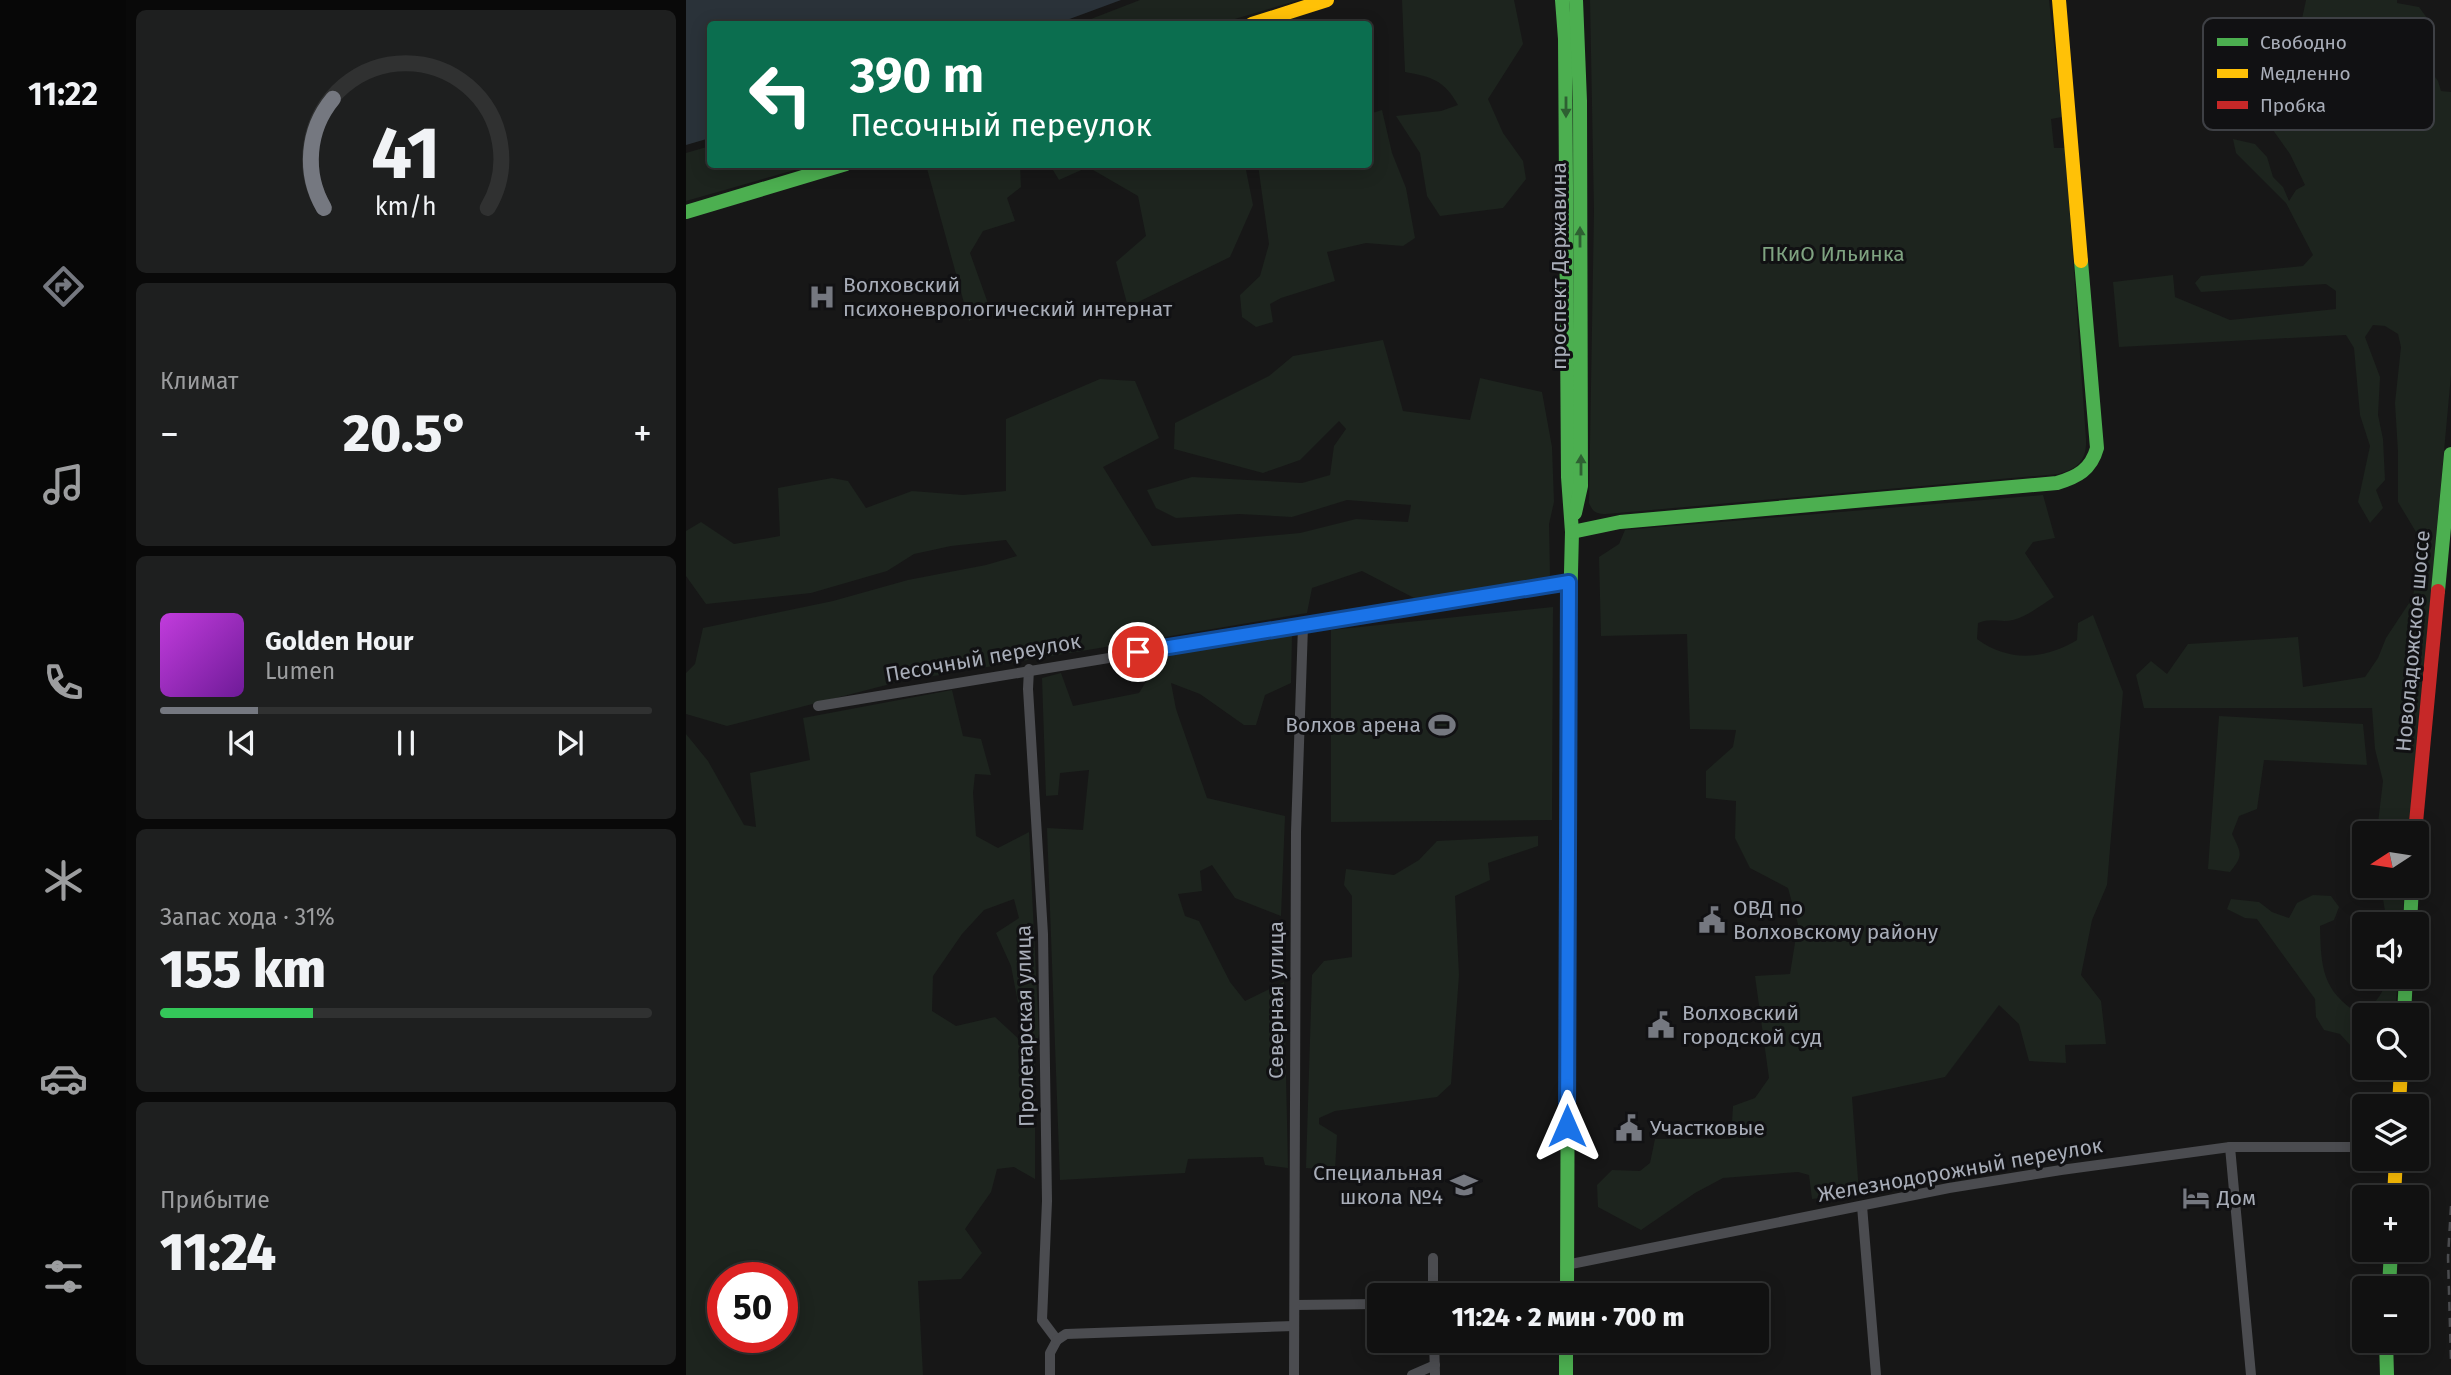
<!DOCTYPE html>
<html lang="ru">
<head>
<meta charset="utf-8">
<style>
	:root { --surface:#111; --page:#1e1f1f; --text:#f1f3f6; --muted:#9c9d9f; --line:#303131; --accent:#757880 }
	body { margin:0; font-family:"Fira Sans",sans-serif; background:var(--page); color:var(--text); height:100vh; display:flex; flex-direction:column; font-size:26px; white-space:nowrap }
	* { box-sizing:border-box; margin:0 }
	p { font-size:23px; color:var(--muted) }
	.icon { flex:none; width:38px; height:38px; fill:none; stroke:currentColor; stroke-width:2; stroke-linecap:round; stroke-linejoin:round }
	.map { position:relative; flex:1; overflow:hidden }
	.drawer { display:flex; flex-direction:column; gap:10px; padding:10px; background:#090909; width:560px }
	.drawer>* { flex:none }
	.hud { position:absolute; left:21px; top:21px; width:665px; height:147px; border-radius:7px; box-shadow:0 4px 18px #0003,0 0 0 2px var(--line); background:#0b6e4f; color:#fff; overflow:hidden }
	.needle { width:46px; rotate:258deg }
	.tools { position:absolute; left:1666px; top:821px; display:grid; gap:14px }
	.tools a { display:grid; place-items:center; width:77px; height:77px; border-radius:7px; background:var(--surface); box-shadow:0 4px 18px #0003,0 0 0 2px var(--line); font-size:35px }
	.speed { position:absolute; left:21px; top:1262px; display:flex; gap:14px; font-size:35px; font-weight:700; text-align:center }
	.speed>* { display:grid; place-content:center; width:91px; height:91px; border-radius:50%; background:var(--surface); box-shadow:0 4px 18px #0003,0 0 0 2px var(--line); line-height:1 }
	.speed .limit { border:10px solid #d22; background:#fff; color:#111 }
	.pin { position:absolute; display:grid; place-items:center; width:60px; height:60px; color:#fff; margin:-30px; border:4px solid #fff; border-radius:50%; box-shadow:0 2px 7px #0007 }
	.me { position:absolute; width:77px; margin:-38px; rotate:0deg; stroke-linejoin:round; filter:drop-shadow(0 0 5px #0008) }
	.turn { display:flex; align-items:center; gap:24px; height:147px; padding:0 28px; font-size:32px }
	.turn .icon { width:91px; height:91px; stroke-width:2.5 }
	.turn b { display:block; font-size:49px; line-height:60px }
	.big { font-size:52px; font-weight:800; line-height:1.1 }
	.drawer .tile { flex:1; display:flex; flex-direction:column; justify-content:center; gap:10px; min-width:0; padding:0 24px; border-radius:10px; background:var(--page) }
	.drawer .dial { align-items:center; gap:0 }
	.dial svg { height:182px; overflow:visible; fill:none; stroke:var(--line); stroke-width:7; stroke-linecap:round; text-anchor:middle }
	.dial text { fill:var(--text); stroke:none }
	.song { display:flex; align-items:center; gap:21px }
	.cover { width:84px; height:84px; border-radius:10px; background:linear-gradient(135deg,hsl(290 70% 55%),hsl(280 70% 35%)) }
	.played { height:7px; border-radius:4px; background:linear-gradient(90deg,var(--accent) 20%,var(--line) 20%) }
	.keys { display:flex; justify-content:space-around; direction:ltr }
	.heat { display:flex; justify-content:space-between; align-items:center; font-size:38px; direction:ltr }
	.charge { height:10px; border-radius:5px; background:linear-gradient(90deg,#34c759 31%,var(--line) 0) }
	.trip { position:absolute; left:681px; top:1283px; width:402px; height:70px; border-radius:7px; background:var(--surface); box-shadow:0 4px 18px #0003,0 0 0 2px var(--line); font-weight:800; line-height:70px; text-align:center }
	main { display:flex; flex:1; min-height:0 }
	.tab-bar { display:flex; flex-direction:column; width:126px; justify-content:space-around; align-items:center; background:#070707; color:var(--muted) }
	.tab-bar .icon { width:49px; height:49px }
	.tab-bar .selected { color:var(--accent) }
	.tab-bar b { font-size:32px; color:var(--text) }
	.map>svg:first-child { display:block }
	.green { fill:#1d241e; fill-rule:evenodd }
	.water { fill:#2a3239 }
	.lines { fill:none; stroke-linecap:round; stroke-linejoin:round }
	.street { stroke:#4b4c50; stroke-width:10 }
	.fast { stroke:#4caf50; stroke-width:14 }
	.slow { stroke:#ffc107; stroke-width:14 }
	.jam { stroke:#c62828; stroke-width:14 }
	.rail { stroke:#4b4c4f; stroke-width:2.5; stroke-dasharray:9 7; stroke-linecap:butt }
	.oneway { fill:#2e6032 }
	.route-casing { stroke:#114b97; stroke-width:18 }
	.route { stroke:#1a73e8; stroke-width:12 }
	.labels { text-anchor:middle; stroke-width:6; stroke-linejoin:round; paint-order:stroke }
	.park-label { font-size:21px; fill:#7fa381; stroke:#111113 }
	.street-label { font-size:21px; fill:#a8adb8; stroke:#111113 }
	.poi-label { font-size:21px; fill:#a8adb8; stroke:#111113; text-anchor:start }
	.key { fill:#111113; stroke:#3e4045; stroke-width:2 }
	.key-label { font-size:19px; fill:#a8adb8 }
</style>
</head>
<body>
<main>
<nav class="tab-bar">
<b>11:22</b>
<svg class="icon selected" aria-label="directions" viewBox="0 0 24 24"><path d="M12 3l9 9-9 9-9-9zM9 14v-3h6M13 9l2 2-2 2"/></svg>
<svg class="icon" aria-label="music" viewBox="0 0 24 24"><path d="M9 18V5l10-2v13"/><circle cx="6" cy="18" r="3"/><circle cx="16" cy="16" r="3"/></svg>
<svg class="icon" aria-label="phone" viewBox="0 0 24 24"><path d="M5 4h4l2 5-3 2q2 4 5 5l2-3 5 2v4C11 20 4 13 5 4z"/></svg>
<svg class="icon" aria-label="climate" viewBox="0 0 24 24"><path d="M12 3v18M4 7l16 10M4 17L20 7"/></svg>
<svg class="icon" aria-label="car" viewBox="0 0 24 24"><path d="M5 17H2v-5l4-1 3-4h7l3 4 3 1v5h-3M9 17h6M6 11h13"/><circle cx="7" cy="17" r="2"/><circle cx="17" cy="17" r="2"/></svg>
<svg class="icon" aria-label="filters" viewBox="0 0 24 24"><path d="M4 7h16M4 17h16"/><circle cx="9" cy="7" r="2"/><circle cx="15" cy="17" r="2"/></svg>
</nav>
<section class="drawer">
<div class="tile dial"><svg viewBox="0 0 100 80">
<path d="M14 69A42 42 0 1 1 86 69"/>
<path d="M14 69A42 42 0 0 1 18 21" stroke="#757880"/>
<text x="50" y="56" font-size="32" font-weight="700">41</text>
<text x="50" y="72" font-size="11">km/h</text>
</svg></div>
<div class="tile"><p>Климат</p>
<div class="heat"><a>−</a><b class="big">20.5°</b><a>+</a></div>
</div>
<div class="tile">
<div class="song"><i class="cover"></i><div><b>Golden Hour</b><p>Lumen</p></div></div>
<div class="played"></div>
<div class="keys"><svg class="icon" aria-label="previous" viewBox="0 0 24 24"><path d="M18 5L8 12l10 7zM5 5v14"/></svg><svg class="icon" aria-label="pause" viewBox="0 0 24 24"><path d="M8 5v14M16 5v14"/></svg><svg class="icon" aria-label="next" viewBox="0 0 24 24"><path d="M6 5l10 7-10 7zM19 5v14"/></svg></div>
</div>
<div class="tile"><p>Запас хода · 31%</p><b class="big">155 km</b><div class="charge"></div></div>
<div class="tile"><p>Прибытие</p><b class="big">11:24</b></div>
</section>
<div class="map">
<svg width="1765" height="1375" viewBox="0 0 1765 1375">
	<rect width="100%" height="100%" fill="#171717"/>
	<g class="green">
		<path d="M 454,0 L 613,0 L 532,24 L 392,24 Z"/>
		<path d="M 716,0 L 828,0 L 837,44 L 802,99 L 817,133 L 837,161 L 840,179 L 817,208 L 754,216 L 741,196 L 734,153 L 710,116 L 755,111 L 772,105 C 758,80 746,77 719,72 Z"/>
		<path d="M 904,0 L 1363,0 L 1376,117 L 1365,119 L 1368,148 L 1379,148 L 1400,439 C 1401,460 1392,469 1372,474 L 920,514 C 910,514 907,512 903,503 L 908,211 Z"/>
		<path d="M 1620,0 L 1711,0 L 1711,3 L 1733,7 L 1741,18 L 1729,28 L 1710,27 L 1658,53 L 1638,57 L 1628,64 L 1594,76 L 1557,98 L 1546,71 L 1547,54 L 1580,45 L 1596,48 L 1613,46 L 1613,33 Z"/>
		<path d="M 1730,32 L 1741,37 L 1747,48 L 1734,49 L 1723,55 L 1723,68 L 1729,75 L 1746,73 L 1752,81 L 1755,91 L 1765,92 L 1765,375 L 1723,833 L 1693,833 L 1692,823 L 1697,781 L 1689,749 L 1686,708 L 1458,708 L 1450,675 L 1465,661 L 1481,674 L 1502,644 L 1612,637 L 1617,687 L 1679,677 L 1692,658 L 1700,638 L 1727,597 L 1732,564 L 1730,532 L 1712,502 L 1712,452 L 1709,403 L 1715,347 L 1712,334 L 1699,326 L 1687,325 L 1679,337 L 1694,377 L 1692,415 L 1697,439 L 1699,480 L 1690,490 L 1697,508 L 1684,523 L 1672,502 L 1684,446 L 1674,415 L 1668,348 L 1660,335 L 1433,347 L 1427,282 L 1487,275 L 1489,297 L 1544,320 L 1650,309 L 1650,291 L 1640,284 L 1515,292 L 1509,283 L 1515,276 L 1617,266 L 1627,255 L 1600,203 L 1550,153 L 1547,139 L 1569,144 L 1581,157 L 1587,177 L 1597,187 L 1603,201 L 1610,190 L 1619,185 L 1604,154 L 1582,123 L 1576,108 L 1582,99 L 1646,72 L 1681,65 L 1692,53 L 1715,38 Z"/>
		<path d="M 696,110 L 706,153 L 720,188 L 729,238 L 717,246 L 680,243 L 641,252 L 649,281 L 595,298 L 584,304 L 587,322 L 570,327 L 556,317 L 554,295 L 574,276 L 583,244 L 572,165 L 682,164 L 683,114 Z"/>
		<path d="M 24,146 L 24,164 L 126,165 L 0,201 L 0,153 Z"/>
		<path d="M 240,165 L 334,165 L 335,187 L 321,198 L 329,221 L 297,231 L 284,253 L 304,309 L 283,321 Z"/>
		<path d="M 364,165 L 559,165 L 567,205 L 544,257 L 442,307 L 430,262 L 460,236 L 452,196 L 402,167 L 373,180 Z"/>
		<path d="M 697,340 L 717,411 L 784,420 L 794,378 L 856,392 L 866,447 L 868,502 L 863,524 L 864,576 L 732,600 L 676,571 L 626,588 L 621,613 L 212,682 L 41,726 L 0,714 L 0,673 L 9,664 L 17,628 L 147,601 L 222,580 L 300,565 L 331,556 L 320,540 L 265,546 L 228,554 L 201,571 L 125,593 L 20,604 L 0,576 L 0,531 L 15,522 L 48,544 L 94,536 L 92,488 L 146,478 L 162,481 L 180,508 L 226,491 L 277,495 L 320,491 L 320,419 L 414,379 L 449,381 L 473,438 L 417,467 L 466,546 L 614,533 L 670,519 L 722,522 L 725,505 L 661,500 L 606,517 L 553,514 L 490,518 L 470,508 L 461,490 L 506,477 L 616,483 L 644,475 L 648,446 L 660,429 L 653,421 L 614,460 L 577,473 L 488,449 L 489,423 L 583,376 L 607,356 Z"/>
		<path d="M 1357,495 L 1369,538 L 1347,542 L 1339,553 L 1368,597 C 1355,605 1342,616 1327,620 C 1314,623 1306,617 1292,623 L 1291,639 C 1322,662 1358,660 1391,640 L 1392,623 L 1407,615 L 1437,692 L 1421,885 L 1406,920 L 1395,975 L 1415,1001 L 1420,1044 L 1379,1045 L 1380,1063 L 1343,1061 L 1333,1024 L 1313,1005 L 1259,1077 L 1166,1097 L 1173,1193 L 1126,1199 L 1123,1175 L 1112,1172 L 1037,1178 L 1009,1193 L 955,1230 L 912,1207 L 911,1185 L 926,1170 L 954,1171 L 964,1163 L 969,1139 L 1045,1139 L 1047,1106 L 1069,1098 L 1083,1078 L 1069,976 L 1104,974 L 1112,924 L 1102,888 L 1064,868 L 1049,838 L 1050,801 L 1020,798 L 1020,771 L 1047,747 L 1050,730 L 1004,729 L 1001,634 L 915,636 L 913,557 L 933,544 L 939,530 Z"/>
		<path d="M 867,607 L 866,820 L 645,822 L 645,630 Z"/>
		<path d="M 606,635 L 605,683 L 579,695 L 570,725 L 558,725 L 514,694 L 485,683 L 490,709 L 521,798 L 599,816 L 595,916 L 549,898 L 526,865 L 514,871 L 516,891 L 492,894 L 499,916 L 513,921 L 544,982 L 559,1001 L 598,982 L 602,1168 L 579,1165 L 577,1157 L 502,1159 L 499,1173 L 374,1180 L 361,828 L 397,830 L 403,770 L 374,773 L 372,795 L 360,796 L 356,678 L 375,673 L 387,706 L 453,693 L 477,654 Z"/>
		<path d="M 266,690 L 277,736 L 295,739 L 305,775 L 289,774 L 287,793 L 290,836 L 312,848 L 343,832 L 353,1034 L 351,1043 L 333,1008 L 325,966 L 310,933 L 333,918 L 328,899 L 298,910 L 276,934 L 247,976 L 246,1011 L 270,1026 L 309,1017 L 349,1054 L 349,1179 L 328,1167 L 311,1169 L 305,1192 L 279,1229 L 296,1253 L 275,1279 L 232,1281 L 237,1375 L 0,1375 L 0,734 L 22,761 L 58,825 L 70,827 L 64,773 L 124,760 L 117,718 ZM 37,1278 L 96,1278 L 96,1337 L 37,1337 Z"/>
		<path d="M 1533,716 L 1677,724 L 1681,765 L 1578,760 L 1571,809 L 1553,816 L 1546,834 C 1555,853 1558,855 1544,872 L 1522,869 Z"/>
		<path d="M 852,836 L 852,846 L 802,863 L 804,880 L 769,896 L 773,975 L 765,1084 L 751,1097 L 649,1111 L 633,1118 L 633,1124 L 651,1135 L 649,1170 L 620,1168 L 626,975 L 638,961 L 666,957 L 666,896 L 658,885 L 660,869 L 708,875 L 733,860 L 751,841 Z"/>
		<path d="M 1695,886 L 1719,886 L 1716,924 L 1701,924 Z"/>
		<path d="M 1627,895 L 1645,896 L 1653,907 L 1648,920 L 1634,926 C 1635,967 1636,991 1673,1014 C 1686,1007 1701,992 1699,977 L 1712,977 L 1709,1015 L 1678,1015 L 1678,1039 L 1664,1045 L 1654,1034 L 1638,1030 L 1630,1017 L 1629,999 L 1571,919 L 1559,918 L 1541,909 L 1545,899 L 1573,902 L 1586,912 L 1603,918 L 1611,903 Z"/>
		<path d="M 946,1341 L 976,1341 L 978,1344 L 974,1350 L 961,1342 L 947,1355 Z"/>
	</g>
	<path class="water" d="M 0,0 L 435,0 L 370,24 L 24,24 L 24,138 L 0,145 Z"/>
	<g class="lines">
		<g class="street">
			<path d="M 343,669 L 342,689 L 357,934 L 361,1201 L 356,1320 L 371,1340 L 364,1353 L 364,1375"/>
			<path d="M 132,706 L 883,582"/>
			<path d="M 1544,1147 L 1565,1375"/>
			<path d="M 1176,1206 L 1190,1375"/>
			<path d="M 747,1258 L 747,1295"/>
			<path d="M 880,1265 L 1263,1188 L 1375,1170 L 1544,1147 L 1678,1147"/>
			<path d="M 609,1305 L 693,1304"/>
			<path d="M 371,1340 L 380,1334 L 608,1326"/>
			<path d="M 748,1340 L 749,1375"/>
			<path d="M 608,1375 L 610,832 L 617,626"/>
			<path d="M 726,1375 L 749,1365"/>
		</g>
		<g class="fast">
			<path d="M 876,0 L 879,39 L 882,477 L 886,532 L 883,653"/>
			<path d="M 0,212 L 160,164"/>
			<path d="M 889,513 L 895,486 L 894,101 L 890,0"/>
			<path d="M 886,532 L 934,522 L 1371,483 C 1391,477 1405,470 1411,448 L 1395,261"/>
			<path d="M 1752,591 L 1765,454"/>
			<path d="M 1724,924 L 1726,886"/>
			<path d="M 1718,1015 L 1720,976"/>
			<path d="M 1703,1288 L 1705,1250"/>
			<path d="M 881,1295 L 882,997"/>
			<path d="M 880,1340 L 880,1375"/>
			<path d="M 1700,1340 L 1701,1375"/>
		</g>
		<g class="slow">
			<path d="M 1373,0 L 1395,261"/>
			<path d="M 566,24 L 641,0"/>
			<path d="M 1713,1106 L 1715,1068"/>
			<path d="M 1708,1197 L 1710,1158"/>
		</g>
		<g class="jam">
			<path d="M 1729,833 L 1752,591"/>
			<path d="M 882,997 L 883,653"/>
		</g>
		<path class="rail" d="M 1765,1206 L 1762,1257 L 1765,1361"/>
	</g>
	<defs><path id="oneway-solid" d="M-6-.8H1V-3.2L6.5 0L1 3.2V.8H-6Z" transform="scale(1.75)"/></defs>
	<g class="oneway">
		<use href="#oneway-solid" transform="translate(880 107) rotate(90)"/>
		<use href="#oneway-solid" transform="translate(894 237) rotate(-90)"/>
		<use href="#oneway-solid" transform="translate(895 465) rotate(-90)"/>
	</g>
	<g class="lines">
		<defs>
			<path id="route" d="M 452,652 L 883,582 L 881,1126"/>
		</defs>
		<use href="#route" class="route-casing"/>
		<use href="#route" class="route"/>
	</g>
	<defs>
		<symbol id="hospital-bare" viewBox="-9 -9 18 18"><path d="M-5-5h3v3.5h4V-5h3V5h-3V1.5h-4V5h-3Z" fill="#757880" stroke="#111113" stroke-width="2.5" paint-order="stroke"/></symbol>
		<symbol id="stadium-bare" viewBox="-9 -9 18 18"><path d="M0-5a6.5 5 0 1 0 0 10a6.5 5 0 1 0 0-10ZM-3.5-1.8h7v3.6h-7Z" fill="#757880" stroke="#111113" stroke-width="2.5" paint-order="stroke"/></symbol>
		<symbol id="civic-bare" viewBox="-9 -9 18 18"><path d="M-.6-6.5H3V-4.5H.6V-3L4-1V1h2V6H-6V1h2V-1L-.6-3ZM-1.2 2.5V6h2.4V2.5Z" fill="#757880" stroke="#111113" stroke-width="2.5" paint-order="stroke"/></symbol>
		<symbol id="school-bare" viewBox="-9 -9 18 18"><path d="M0-5L7-2L0 1L-7-2ZM-4 1L0 2.5L4 1V4Q0 6-4 4Z" fill="#757880" stroke="#111113" stroke-width="2.5" paint-order="stroke"/></symbol>
		<symbol id="hotel-bare" viewBox="-9 -9 18 18"><path d="M-6-4.5h1.5V1H6V5H4.5V3h-9V5H-6ZM-4 0a1.8 1.8 0 1 1 3.6 0ZM.5 0V-2.5h3Q6-2.5 6 0Z" fill="#757880" stroke="#111113" stroke-width="2.5" paint-order="stroke"/></symbol>
	</defs>
	<g fill-rule="evenodd">
		<use href="#hospital-bare" x="117" y="278" width="38" height="38"/>
		<use href="#stadium-bare" x="737" y="706" width="38" height="38"/>
		<use href="#civic-bare" x="1007" y="901" width="38" height="38"/>
		<use href="#civic-bare" x="956" y="1006" width="38" height="38"/>
		<use href="#civic-bare" x="924" y="1109" width="38" height="38"/>
		<use href="#school-bare" x="759" y="1166" width="38" height="38"/>
		<use href="#hotel-bare" x="1491" y="1179" width="38" height="38"/>
	</g>
	<g class="labels">
		<g class="park-label">
			<text x="1147" y="261">ПКиО Ильинка</text>
		</g>
		<g class="street-label">
			<text transform="translate(873 266) rotate(-90)" y="7">проспект Державина</text>
			<text transform="translate(1727 641) rotate(-85)" y="7">Новоладожское шоссе</text>
			<text transform="translate(297 658) rotate(-10)" y="7">Песочный переулок</text>
			<text transform="translate(590 1000) rotate(-90)" y="7">Северная улица</text>
			<text transform="translate(339 1026) rotate(-91)" y="7">Пролетарская улица</text>
			<text transform="translate(1274 1170) rotate(-10)" y="7">Железнодорожный переулок</text>
		</g>
		<g class="poi-label">
			<text x="157" y="292">Волховский<tspan x="157" dy="24">психоневрологический интернат</tspan></text>
			<text x="735" y="732" text-anchor="end">Волхов арена</text>
			<text x="1047" y="915">ОВД по<tspan x="1047" dy="24">Волховскому району</tspan></text>
			<text x="996" y="1020">Волховский<tspan x="996" dy="24">городской суд</tspan></text>
			<text x="964" y="1135">Участковые</text>
			<text x="757" y="1180" text-anchor="end">Специальная<tspan x="757" dy="24">школа №4</tspan></text>
			<text x="1531" y="1205">Дом</text>
		</g>
	</g>
	<rect x="1517" y="18" width="231" height="112" rx="10" class="key"/>
	<rect x="1531" y="38" width="31" height="8" fill="#4caf50"/>
	<rect x="1531" y="69" width="31" height="9" fill="#ffc107"/>
	<rect x="1531" y="101" width="31" height="8" fill="#c62828"/>
	<g class="key-label">
		<text x="1574" y="49">Свободно</text>
		<text x="1574" y="80">Медленно</text>
		<text x="1574" y="112">Пробка</text>
	</g>
</svg>
<div class="tools">
<a><svg class="needle" viewBox="-14 -14 28 28"><path d="M0-13l5 13h-10z" fill="#e53935"/><path d="M0 13l5-13h-10z" fill="#9c9d9f"/></svg></a>
<a><svg class="icon" aria-label="sound" viewBox="0 0 24 24"><path d="M4 9h4l5-4v14l-5-4H4zM17 9q2 3 0 6"/></svg></a>
<a><svg class="icon" aria-label="search" viewBox="0 0 24 24"><circle cx="10" cy="10" r="6"/><path d="M15 15l6 6"/></svg></a>
<a><svg class="icon" aria-label="layers" viewBox="0 0 24 24"><path d="M12 4l9 5-9 5-9-5zM3 14l9 5 9-5"/></svg></a>
<a>+</a>
<a>−</a>
</div>
<div class="speed"><div class="limit">50</div></div>
<div class="pin" style="left:452px;top:652px;background:#d93025"><svg class="icon" aria-label="arrive" viewBox="0 0 24 24"><path d="M6 21V4h12l-3 4 3 4H6"/></svg></div>
<svg class="me" style="left:881px;top:1126px" viewBox="-20 -20 40 40"><path d="M0-17L14 15 0 8-14 15z" fill="#1a73e8" stroke="#fff" stroke-width="4"/></svg>
<div class="trip">11:24 · 2 мин · 700 m</div>
<div class="hud">
<div class="turn"><svg class="icon" aria-label="left" viewBox="0 0 24 24"><path d="M17 20v-9H6M10 6l-5 5 5 5"/></svg><div><b>390 m</b>Песочный переулок</div></div>
</div>
</div>
</main>
</body>
</html>
